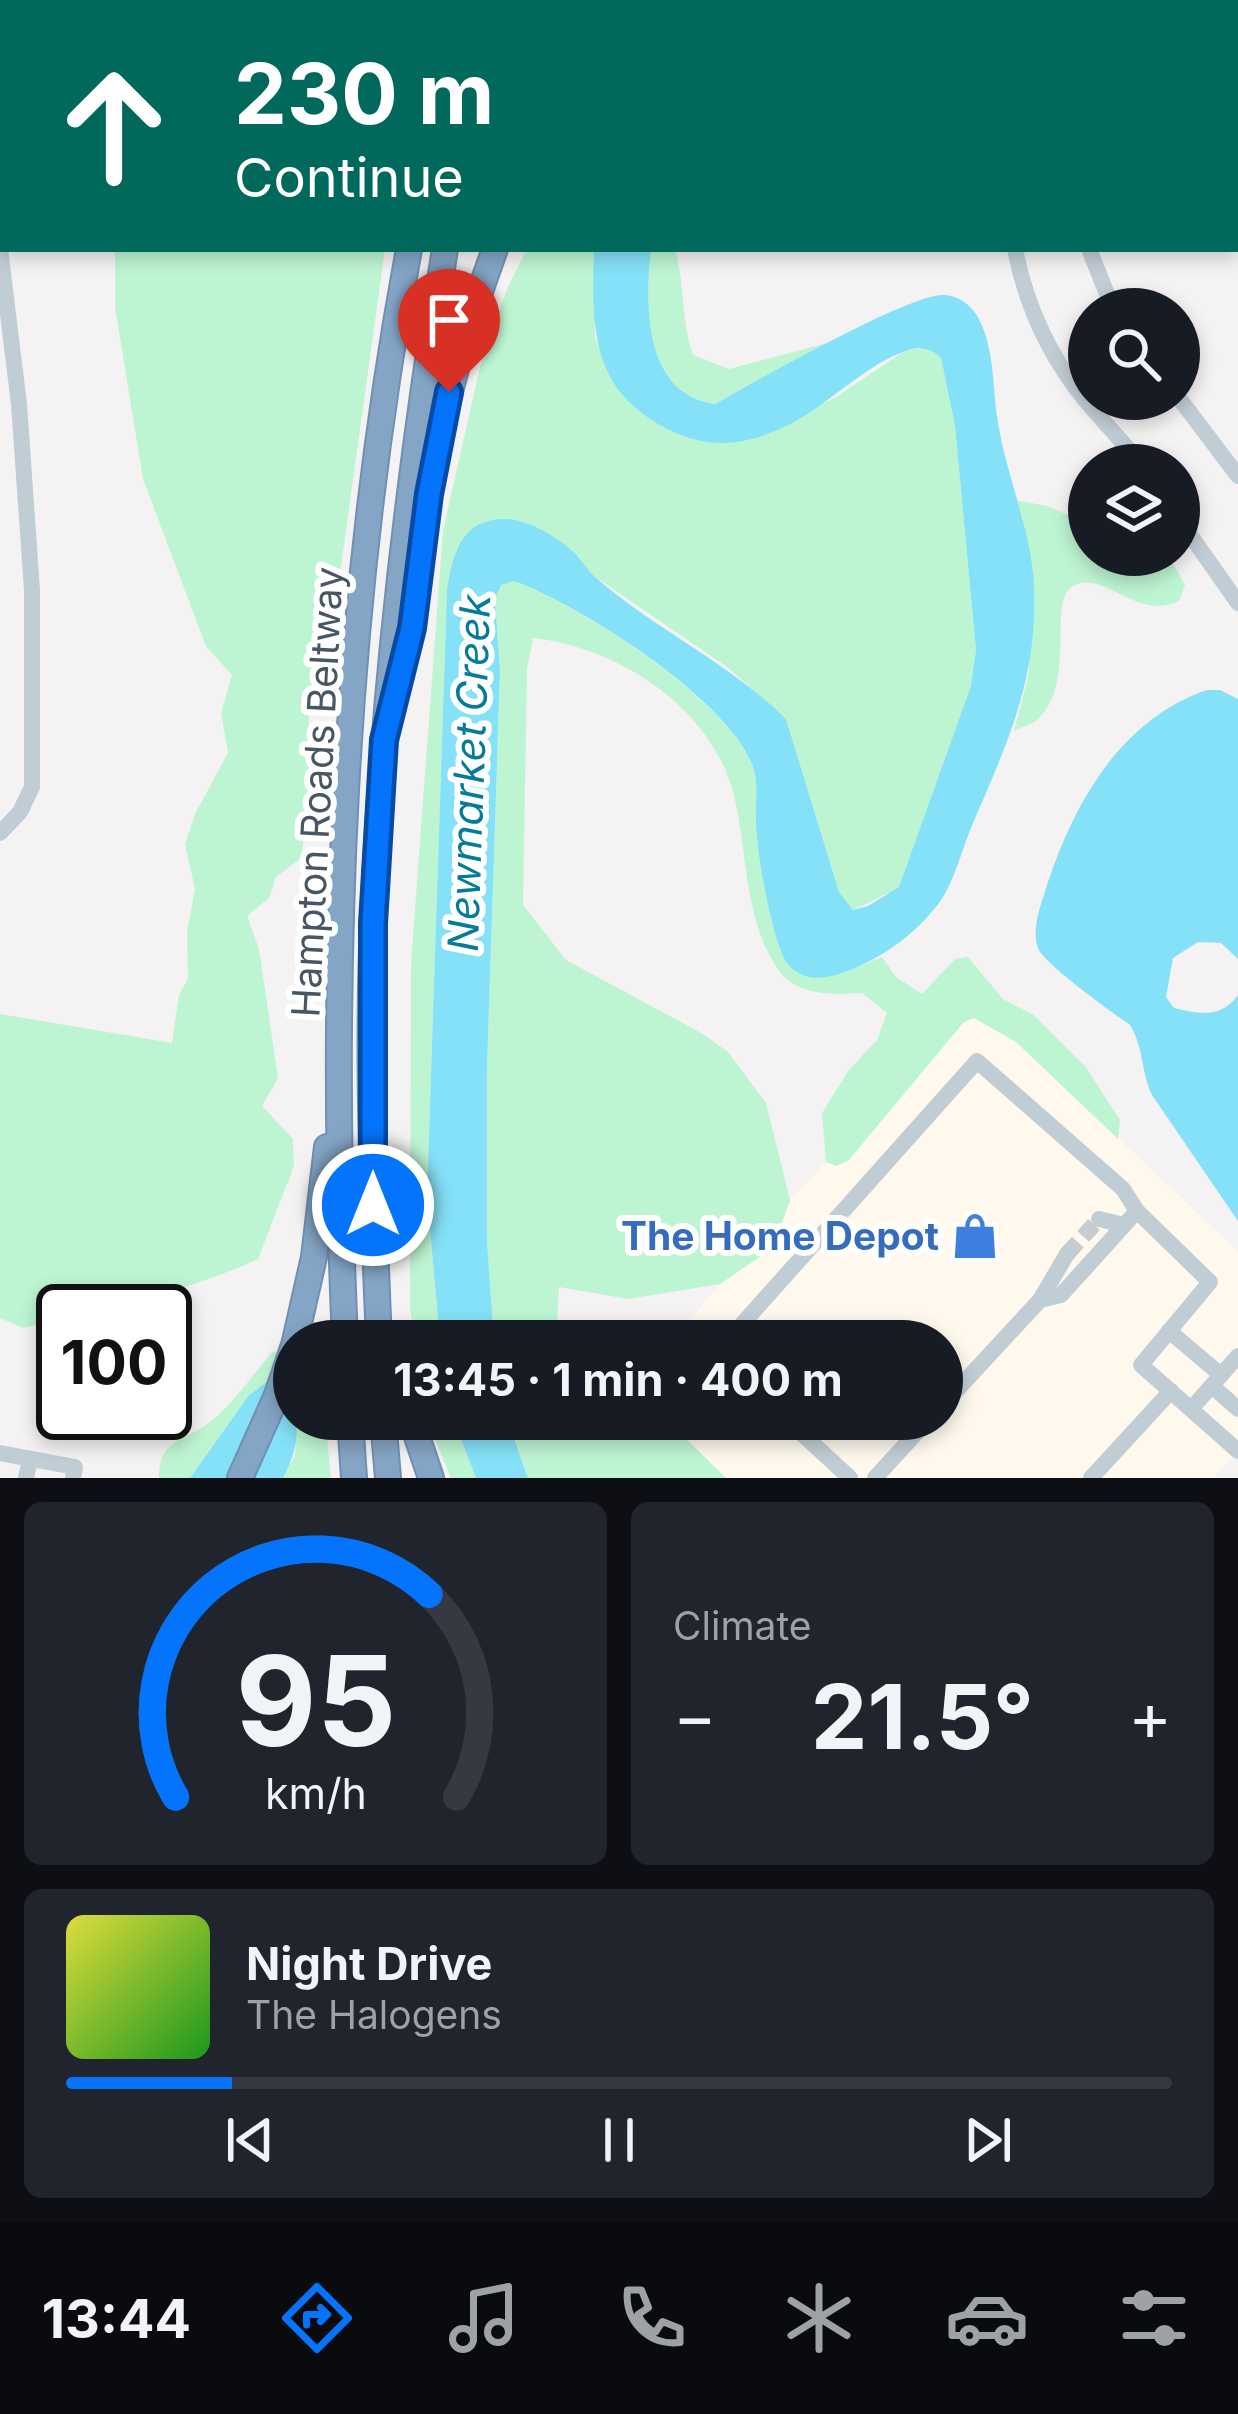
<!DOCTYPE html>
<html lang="en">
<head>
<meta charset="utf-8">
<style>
	:root { --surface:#171b24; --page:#20242c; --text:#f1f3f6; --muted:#9ea1a6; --line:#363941; --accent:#0474fc }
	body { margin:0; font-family:Inter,sans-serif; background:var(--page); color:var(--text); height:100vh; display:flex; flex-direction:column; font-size:45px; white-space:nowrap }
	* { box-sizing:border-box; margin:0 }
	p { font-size:39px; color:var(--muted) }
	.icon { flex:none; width:66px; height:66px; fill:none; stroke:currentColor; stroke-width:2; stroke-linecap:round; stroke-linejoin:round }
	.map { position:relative; height:1478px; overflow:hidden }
	.side { display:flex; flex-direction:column; gap:24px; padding:24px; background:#0d0f14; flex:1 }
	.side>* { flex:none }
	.guide { position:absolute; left:0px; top:0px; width:1239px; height:252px; box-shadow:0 6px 18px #0003; background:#00695c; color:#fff; overflow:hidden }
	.controls { position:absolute; left:1068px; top:288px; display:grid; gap:24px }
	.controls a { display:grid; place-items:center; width:132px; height:132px; border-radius:50%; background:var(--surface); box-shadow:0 6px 18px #0003; font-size:60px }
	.speed { position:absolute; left:36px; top:1284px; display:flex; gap:24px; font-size:60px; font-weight:700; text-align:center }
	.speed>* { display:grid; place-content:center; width:156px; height:156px; border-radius:50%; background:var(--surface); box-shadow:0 6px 18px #0003; line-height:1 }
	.speed .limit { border:6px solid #111; border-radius:18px; background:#fff; color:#111 }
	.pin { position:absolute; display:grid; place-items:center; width:102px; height:102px; color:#fff; margin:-123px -51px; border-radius:50% 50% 50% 0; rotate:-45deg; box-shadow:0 0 12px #0007 }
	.pin .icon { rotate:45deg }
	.me { position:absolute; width:132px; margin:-66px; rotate:0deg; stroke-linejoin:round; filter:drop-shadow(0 0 9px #0008) }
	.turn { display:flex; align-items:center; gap:42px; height:252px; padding:0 36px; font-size:54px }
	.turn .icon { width:156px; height:156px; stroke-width:2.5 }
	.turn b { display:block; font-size:84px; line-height:102px }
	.big { font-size:90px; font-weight:700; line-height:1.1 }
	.side .widget { flex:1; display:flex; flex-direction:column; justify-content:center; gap:18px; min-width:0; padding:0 42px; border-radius:18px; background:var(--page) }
	.side .dial { align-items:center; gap:0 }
	.dial svg { height:312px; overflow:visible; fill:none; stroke:var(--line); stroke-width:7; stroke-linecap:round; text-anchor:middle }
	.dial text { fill:var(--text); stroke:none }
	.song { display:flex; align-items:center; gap:36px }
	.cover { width:144px; height:144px; border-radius:18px; background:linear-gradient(135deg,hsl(60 70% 55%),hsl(120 70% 35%)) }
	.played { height:12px; border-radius:6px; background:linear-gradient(90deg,var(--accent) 15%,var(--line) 15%) }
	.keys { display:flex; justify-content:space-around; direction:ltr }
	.heat { display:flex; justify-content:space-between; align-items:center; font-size:66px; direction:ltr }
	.side .tiles { flex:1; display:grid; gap:24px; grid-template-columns:1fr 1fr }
	.widget:last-child { grid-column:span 2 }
	.trip { position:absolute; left:273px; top:1320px; width:690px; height:120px; border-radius:60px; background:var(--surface); box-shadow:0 6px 18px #0003; font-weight:700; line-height:120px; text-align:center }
	.tab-bar { display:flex; height:192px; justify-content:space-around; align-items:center; background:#090b0e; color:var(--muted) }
	.tab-bar .icon { width:84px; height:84px }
	.tab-bar .on { color:var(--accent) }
	.tab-bar b { font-size:54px; color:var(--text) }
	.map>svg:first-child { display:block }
	.commercial { fill:#fef9ec }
	.green { fill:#bdf5d2 }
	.water { fill:#85e1f7 }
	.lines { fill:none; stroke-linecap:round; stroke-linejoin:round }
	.minor-tunnel { stroke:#c9cbce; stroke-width:16; stroke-dasharray:16 8; stroke-linecap:butt }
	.highway-casing { stroke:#6f90b2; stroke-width:28 }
	.minor { stroke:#c1cdd5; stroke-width:16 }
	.highway { stroke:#84a5c6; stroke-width:24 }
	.route-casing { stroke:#034ba4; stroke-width:30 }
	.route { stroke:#0474fc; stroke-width:21 }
	.labels { text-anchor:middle; stroke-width:12; stroke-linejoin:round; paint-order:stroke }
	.street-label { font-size:39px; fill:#475662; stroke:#fff }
	.shop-label { font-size:39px; font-weight:bold; fill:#366cbe; stroke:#fff; text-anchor:end }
	.water-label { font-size:42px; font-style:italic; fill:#037c9a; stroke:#fff }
</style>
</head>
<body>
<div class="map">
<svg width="1238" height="1478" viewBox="0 0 1238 1478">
	<rect width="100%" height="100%" fill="#f4f2f2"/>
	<path class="commercial" d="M 974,1018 L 1016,1042 L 1238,1251 L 1238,1452 L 1213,1478 L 726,1478 L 672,1425 L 671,1419 L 942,1419 L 942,1341 L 672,1341 L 720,1284 L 773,1248 L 790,1200 L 826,1162 L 837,1166 L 964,1022 Z"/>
	<g class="green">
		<path d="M 115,249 L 385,249 L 333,624 L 321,682 L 307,696 C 312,751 309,803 301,858 L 276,877 L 269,898 L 247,916 L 259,949 L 278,1078 L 262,1106 L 293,1139 L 294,1166 L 258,1259 C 209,1282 117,1311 63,1311 L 63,1319 L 23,1328 L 0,1318 L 0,1014 L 172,1043 L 179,995 L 188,979 L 187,932 L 195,889 L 185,844 L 196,812 L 228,753 L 221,713 L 232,675 L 206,646 L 143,479 L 115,307 Z"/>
		<path d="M 527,249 L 594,249 L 595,336 L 610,378 L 660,424 L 681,433 L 718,443 L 747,440 L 836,397 L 903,352 C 916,347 931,346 941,358 L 955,426 L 976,650 L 972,686 L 899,888 L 853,910 L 839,892 L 786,719 L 727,667 L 594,576 L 569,548 L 447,590 L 427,1195 L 440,1341 L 415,1341 L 410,1309 L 411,963 L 443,531 L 480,367 L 507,289 Z"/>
		<path d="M 651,249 L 675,249 C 685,284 681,321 693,355 L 729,369 L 838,340 L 714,404 C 643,394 645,302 651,249 Z"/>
		<path d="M 1015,500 L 1048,506 L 1089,525 L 1089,555 L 1168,555 L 1185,585 L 1179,601 C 1136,622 1105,569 1073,586 C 1047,599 1077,682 1039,718 C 1033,724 1021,727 1014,731 L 1029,673 L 1023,518 Z"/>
		<path d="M 514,581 C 578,604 734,703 754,770 C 759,788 755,806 756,824 C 759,867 771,908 782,950 L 843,973 L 882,957 L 896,977 L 922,994 L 955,959 L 968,957 L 1003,999 L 1034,1015 L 1085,1066 L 1120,1120 L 1118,1139 L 1016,1042 L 974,1018 L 964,1022 L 849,1160 L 837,1166 L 826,1162 L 822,1113 L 849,1070 L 877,1040 L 887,1013 L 862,993 C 833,995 796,996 778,969 C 743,920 748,848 733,792 C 710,706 617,647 533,638 L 527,669 L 523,905 L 566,960 L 703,1034 L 728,1052 L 766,1103 L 790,1200 L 773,1248 L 720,1284 L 628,1299 L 559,1287 L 556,1341 L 494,1341 L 487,1241 L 487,1069 L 500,670 L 495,599 L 501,585 Z"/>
		<path d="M 294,1351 L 294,1412 L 291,1395 L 249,1395 L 190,1478 L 159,1478 C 158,1441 183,1441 206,1425 C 229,1410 254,1373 272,1352 Z"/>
		<path d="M 296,1419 L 325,1419 L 331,1478 L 283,1478 L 295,1455 Z"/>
		<path d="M 427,1419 L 453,1419 L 476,1478 L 451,1478 Z"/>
		<path d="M 507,1419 L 671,1419 L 672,1425 L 726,1478 L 528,1478 Z"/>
	</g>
	<g class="water">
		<path d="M 594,249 L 651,249 C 645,302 643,395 715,404 C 753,383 910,293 944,295 C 995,299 992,378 997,416 C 1005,474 1031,527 1034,585 C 1038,681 1007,743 971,828 C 961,852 954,883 939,903 C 916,933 888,954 853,969 C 841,974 822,980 809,977 C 802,976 791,969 787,963 C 772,941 756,849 756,821 C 755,803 759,785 753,767 C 731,701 579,604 514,581 L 501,585 L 495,599 L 500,670 L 487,1069 L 487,1241 L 494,1341 L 440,1341 L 427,1195 L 447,590 C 453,555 460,520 503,519 C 525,518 553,535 569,548 C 579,556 585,567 594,576 C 654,629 727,661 786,719 L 839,892 L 853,910 L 868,906 L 899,887 L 971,686 L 976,650 L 955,426 L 941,358 C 932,349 921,346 908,350 C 866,364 832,402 792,423 C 772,434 745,443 722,443 C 681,444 627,412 609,375 C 590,336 593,291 594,249 Z"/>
		<path d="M 1207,690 L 1220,690 L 1238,699 L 1238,959 L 1221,943 L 1198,942 L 1173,958 L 1166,997 L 1174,1008 C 1199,1014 1221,1019 1238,995 L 1238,1221 L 1152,1095 C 1141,1072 1144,1048 1130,1025 C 1113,1013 1043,963 1038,948 C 1031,928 1041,905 1047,885 C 1074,803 1121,719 1207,690 Z"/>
		<path d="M 271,1379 L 287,1386 C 301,1420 300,1446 283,1478 L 190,1478 L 249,1395 Z"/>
		<path d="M 453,1419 L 507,1419 L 528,1478 L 476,1478 Z"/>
	</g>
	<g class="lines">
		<path class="minor-tunnel" d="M 1067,1254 L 1099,1219"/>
		<defs>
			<g id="highway">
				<path d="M 456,3 L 456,0"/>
				<path d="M 496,3 L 496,0"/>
				<path d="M 583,3 L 583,0"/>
				<path d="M 402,668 C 417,610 420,551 429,492 C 442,408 466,328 495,249"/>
				<path d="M 295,1341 L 314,1257 L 327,1147"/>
				<path d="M 345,1341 C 329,976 342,609 409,249"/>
				<path d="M 379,1341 C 373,1201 367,1061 373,921 C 383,695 409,472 445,249"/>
				<path d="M 350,1419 L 354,1478"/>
				<path d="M 383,1419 L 388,1478"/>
				<path d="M 411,1419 L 431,1478"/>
				<path d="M 240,1478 L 277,1395 L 294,1345"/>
			</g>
		</defs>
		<use href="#highway" class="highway-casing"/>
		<g class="minor">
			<path d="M 860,0 L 862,3"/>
			<path d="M 924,0 L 926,3"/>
			<path d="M 1025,0 L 1030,3"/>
			<path d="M 973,3 L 975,0"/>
			<path d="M 1078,3 L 1081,0"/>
			<path d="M 1236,14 L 1238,12"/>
			<path d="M 1236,45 L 1238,43"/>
			<path d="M 1236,213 L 1238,212"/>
			<path d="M 1236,237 L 1238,240"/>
			<path d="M 0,249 L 19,404 L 32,590 L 32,787 L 20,812 L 0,833"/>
			<path d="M 1015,249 C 1026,306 1049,356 1086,401 C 1104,423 1124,442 1141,465"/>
			<path d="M 1089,249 L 1113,309"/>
			<path d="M 1179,398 L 1238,476"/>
			<path d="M 1179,519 L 1238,603"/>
			<path d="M 1099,1219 L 1124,1225"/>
			<path d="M 1040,1300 L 1067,1254"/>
			<path d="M 1169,1331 L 1221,1375"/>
			<path d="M 727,1341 L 977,1061 L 1123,1189 L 1137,1211"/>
			<path d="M 1212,1386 L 1238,1409"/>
			<path d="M 942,1406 L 1040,1300 L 1061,1295 L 1137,1211 L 1210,1282 L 1141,1365 L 1238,1451"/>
			<path d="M 1191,1409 L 1238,1356"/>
			<path d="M 786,1419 L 850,1478"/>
			<path d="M 0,1453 L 75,1467 L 73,1478"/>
			<path d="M 26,1478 L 30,1459"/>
			<path d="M 875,1478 L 929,1419"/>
			<path d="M 1091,1478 L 1171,1391"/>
		</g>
		<use href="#highway" class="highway"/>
	</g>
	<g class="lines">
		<defs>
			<path id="route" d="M 373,1205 L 373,923 L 384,740 L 412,628 L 429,494 L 449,392"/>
		</defs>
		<use href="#route" class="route-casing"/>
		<use href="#route" class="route"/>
	</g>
	<defs>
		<symbol id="shop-bare" viewBox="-9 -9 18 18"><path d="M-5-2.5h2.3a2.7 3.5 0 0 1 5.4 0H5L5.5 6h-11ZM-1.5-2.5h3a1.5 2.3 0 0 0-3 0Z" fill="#3f7fe0" stroke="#fff" stroke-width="2.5" paint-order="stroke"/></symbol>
	</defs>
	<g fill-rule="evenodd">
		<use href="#shop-bare" x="942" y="1203" width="66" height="66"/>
	</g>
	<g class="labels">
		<g class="street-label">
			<text transform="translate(317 792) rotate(-87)" y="14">Hampton Roads Beltway</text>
		</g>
		<g class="shop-label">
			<text x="939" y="1250">The Home Depot</text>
		</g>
		<g class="water-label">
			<text transform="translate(469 773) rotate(-88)" y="15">Newmarket Creek</text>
		</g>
	</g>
</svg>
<div class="controls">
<a><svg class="icon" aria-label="search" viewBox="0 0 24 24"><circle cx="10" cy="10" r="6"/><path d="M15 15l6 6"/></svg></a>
<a><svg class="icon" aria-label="layers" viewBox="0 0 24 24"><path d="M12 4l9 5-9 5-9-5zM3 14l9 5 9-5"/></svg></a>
</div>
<div class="speed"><div class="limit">100</div></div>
<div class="pin" style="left:449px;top:392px;background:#d93025"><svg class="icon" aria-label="arrive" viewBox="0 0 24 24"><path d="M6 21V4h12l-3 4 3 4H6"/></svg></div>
<svg class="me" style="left:373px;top:1205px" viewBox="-20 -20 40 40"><circle r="17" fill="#0474fc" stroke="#fff" stroke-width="3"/><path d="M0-11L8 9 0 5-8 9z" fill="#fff"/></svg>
<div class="trip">13:45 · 1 min · 400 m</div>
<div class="guide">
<div class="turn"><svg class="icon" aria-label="ahead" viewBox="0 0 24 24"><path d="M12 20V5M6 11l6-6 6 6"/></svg><div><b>230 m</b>Continue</div></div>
</div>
</div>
<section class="side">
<div class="tiles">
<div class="widget dial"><svg viewBox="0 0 100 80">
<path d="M14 69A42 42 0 1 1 86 69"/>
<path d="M14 69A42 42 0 0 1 79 17" stroke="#0474fc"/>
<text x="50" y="56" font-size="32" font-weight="700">95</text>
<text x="50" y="72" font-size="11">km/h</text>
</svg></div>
<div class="widget"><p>Climate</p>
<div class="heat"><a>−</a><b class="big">21.5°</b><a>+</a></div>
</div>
<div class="widget">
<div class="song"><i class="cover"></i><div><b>Night Drive</b><p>The Halogens</p></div></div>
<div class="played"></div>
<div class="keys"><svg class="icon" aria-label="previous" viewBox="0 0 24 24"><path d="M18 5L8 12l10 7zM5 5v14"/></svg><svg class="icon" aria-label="pause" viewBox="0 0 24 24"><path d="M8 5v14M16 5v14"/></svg><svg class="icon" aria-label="next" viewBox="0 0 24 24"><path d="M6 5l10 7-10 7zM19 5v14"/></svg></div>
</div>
</div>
</section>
<nav class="tab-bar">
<b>13:44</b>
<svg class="icon on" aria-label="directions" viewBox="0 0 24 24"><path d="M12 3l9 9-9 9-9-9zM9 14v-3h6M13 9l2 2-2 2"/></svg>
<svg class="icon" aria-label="music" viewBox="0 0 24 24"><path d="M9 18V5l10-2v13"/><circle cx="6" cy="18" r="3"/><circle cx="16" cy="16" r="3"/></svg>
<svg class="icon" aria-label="phone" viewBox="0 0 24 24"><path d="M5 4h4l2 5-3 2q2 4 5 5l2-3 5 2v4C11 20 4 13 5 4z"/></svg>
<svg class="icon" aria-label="climate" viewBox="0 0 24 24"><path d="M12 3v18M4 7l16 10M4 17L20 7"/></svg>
<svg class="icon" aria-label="car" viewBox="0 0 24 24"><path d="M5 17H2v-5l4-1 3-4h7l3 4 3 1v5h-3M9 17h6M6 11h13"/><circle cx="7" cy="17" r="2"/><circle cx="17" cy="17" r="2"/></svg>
<svg class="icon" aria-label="filters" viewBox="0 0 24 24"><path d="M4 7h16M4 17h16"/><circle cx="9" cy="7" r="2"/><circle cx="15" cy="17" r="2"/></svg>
</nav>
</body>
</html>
